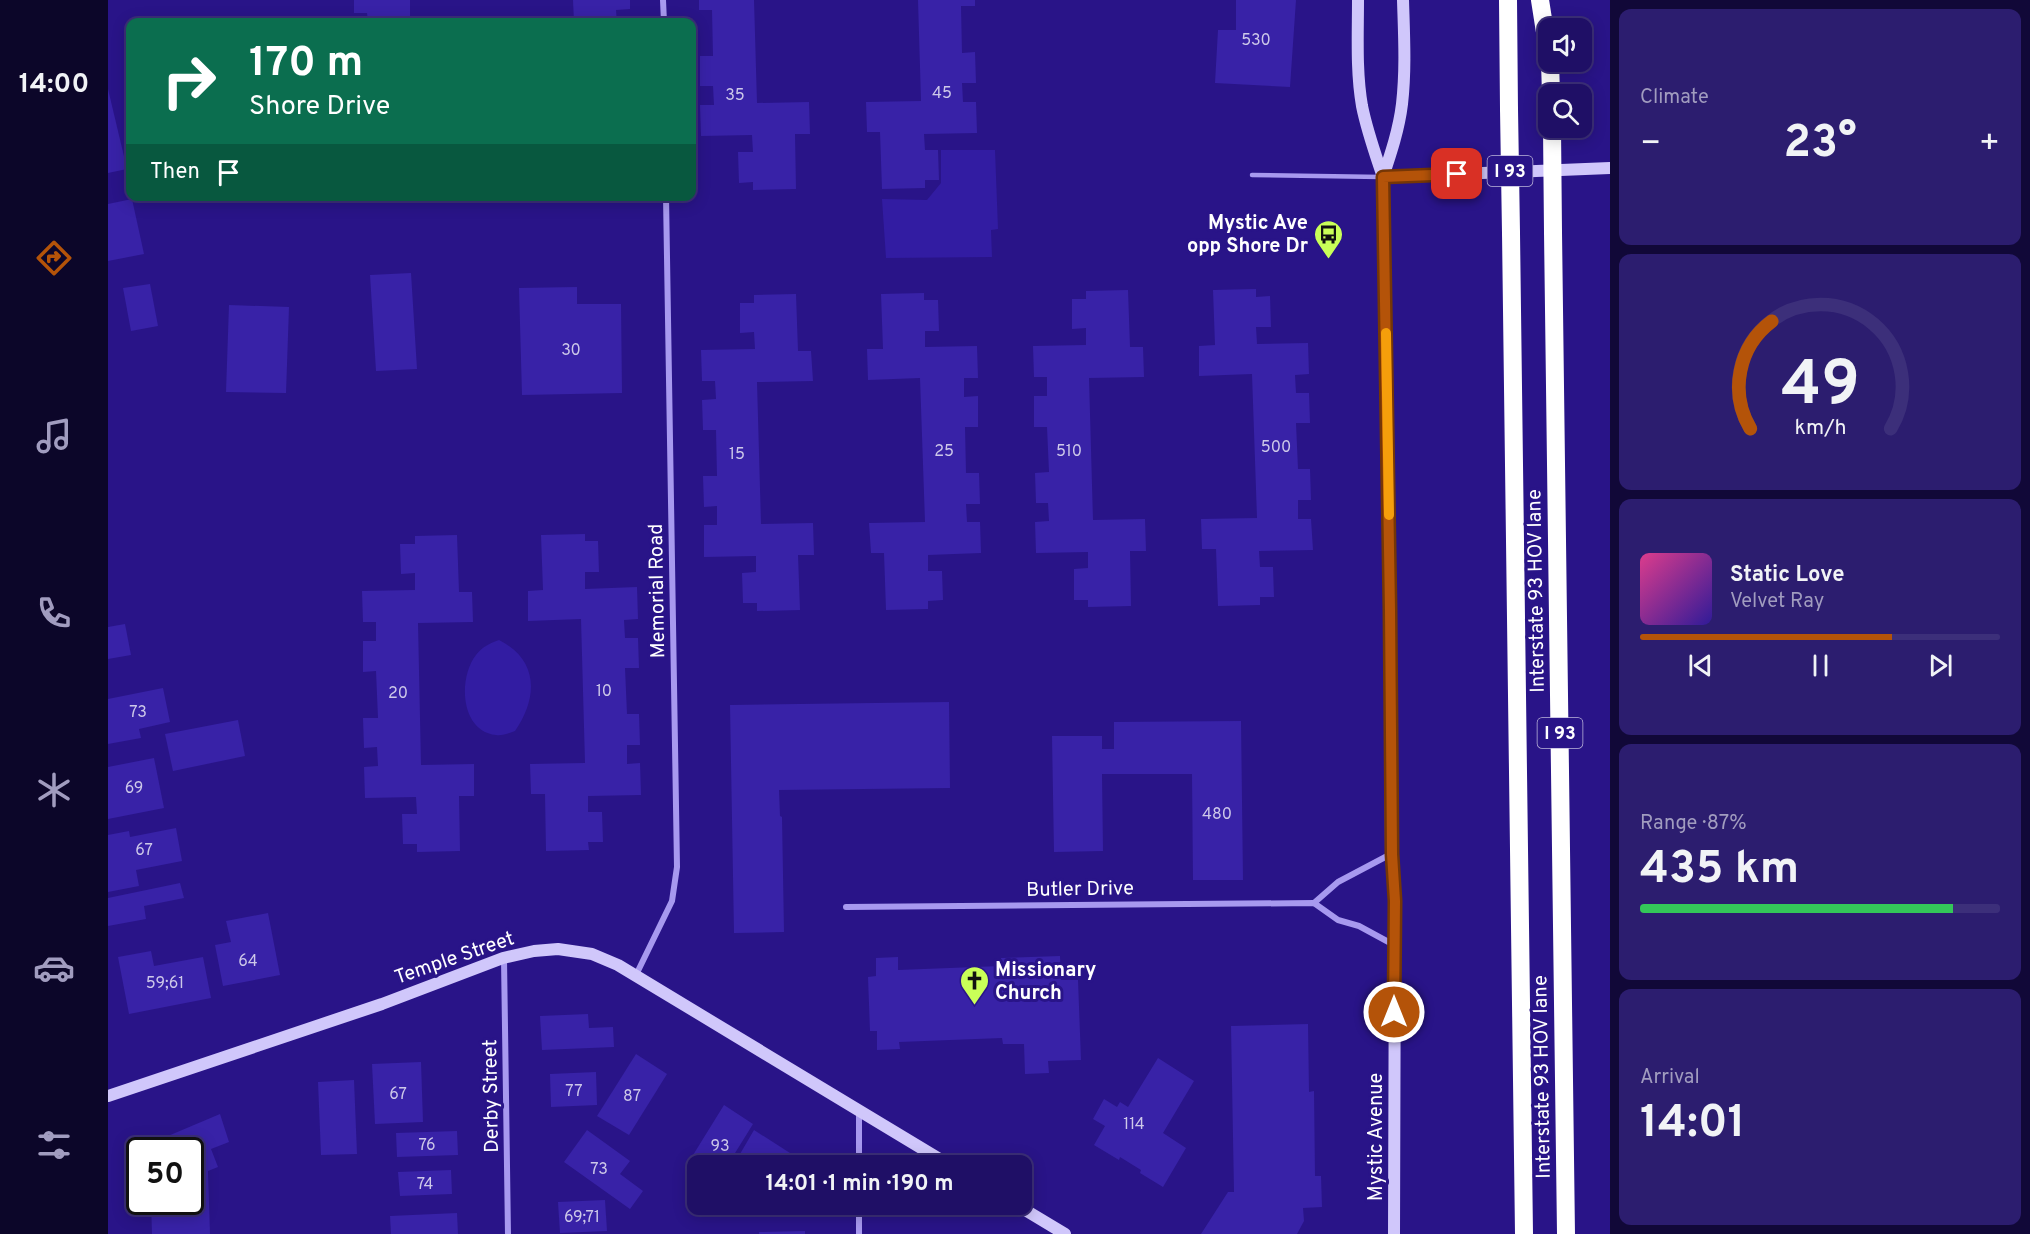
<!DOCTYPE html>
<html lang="en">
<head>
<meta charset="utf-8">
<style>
	:root { --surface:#1f0f66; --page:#2c1d6f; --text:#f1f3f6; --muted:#a19cbf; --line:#3c2f7a; --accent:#b45309 }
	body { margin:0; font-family:Overpass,sans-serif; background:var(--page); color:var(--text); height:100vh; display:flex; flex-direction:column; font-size:22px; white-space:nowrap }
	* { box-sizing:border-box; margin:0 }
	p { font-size:20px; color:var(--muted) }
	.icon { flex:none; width:33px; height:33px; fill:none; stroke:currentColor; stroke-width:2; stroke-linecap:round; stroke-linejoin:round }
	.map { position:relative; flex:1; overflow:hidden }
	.drawer { display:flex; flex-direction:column; gap:9px; padding:9px; background:#110838; width:420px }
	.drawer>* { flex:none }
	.hud { position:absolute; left:18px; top:18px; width:570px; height:183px; border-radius:12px; box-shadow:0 3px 15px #0003,0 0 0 2px var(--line); background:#0b6e4f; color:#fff; overflow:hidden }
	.buttons { position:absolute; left:1430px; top:18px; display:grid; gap:12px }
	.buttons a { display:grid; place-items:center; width:54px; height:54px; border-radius:12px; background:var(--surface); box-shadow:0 3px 15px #0003,0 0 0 2px var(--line); font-size:30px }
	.speed { position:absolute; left:18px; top:1137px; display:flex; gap:12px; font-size:30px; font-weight:700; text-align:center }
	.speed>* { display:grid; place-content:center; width:78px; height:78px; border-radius:50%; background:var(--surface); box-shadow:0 3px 15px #0003,0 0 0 2px var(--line); line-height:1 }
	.speed .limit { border:3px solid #111; border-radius:9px; background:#fff; color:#111 }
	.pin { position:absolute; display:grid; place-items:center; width:51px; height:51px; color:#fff; margin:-26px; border-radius:12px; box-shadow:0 3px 9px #0006 }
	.me { position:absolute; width:66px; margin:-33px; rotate:0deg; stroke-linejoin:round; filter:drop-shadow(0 0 4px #0008) }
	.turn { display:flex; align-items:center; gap:21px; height:126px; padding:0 24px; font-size:27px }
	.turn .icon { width:78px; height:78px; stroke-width:2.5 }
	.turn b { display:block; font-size:42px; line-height:51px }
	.then { display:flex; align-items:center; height:57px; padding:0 24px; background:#0003; gap:12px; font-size:22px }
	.big { font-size:45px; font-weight:700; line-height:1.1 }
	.drawer .tile { flex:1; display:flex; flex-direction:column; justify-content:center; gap:9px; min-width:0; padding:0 21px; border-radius:12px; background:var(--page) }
	.drawer .dial { align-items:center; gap:0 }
	.dial svg { height:156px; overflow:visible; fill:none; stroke:var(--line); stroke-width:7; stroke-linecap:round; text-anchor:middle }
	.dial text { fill:var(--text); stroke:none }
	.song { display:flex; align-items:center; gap:18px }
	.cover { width:72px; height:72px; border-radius:9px; background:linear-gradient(135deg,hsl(330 70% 55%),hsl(250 70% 35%)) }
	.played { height:6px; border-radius:3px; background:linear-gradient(90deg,var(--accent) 70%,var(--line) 70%) }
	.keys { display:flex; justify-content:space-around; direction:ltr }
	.heat { display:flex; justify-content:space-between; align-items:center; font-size:33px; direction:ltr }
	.charge { height:9px; border-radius:4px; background:linear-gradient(90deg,#34c759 87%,var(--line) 0) }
	.trip { position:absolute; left:579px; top:1155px; width:345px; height:60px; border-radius:12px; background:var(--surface); box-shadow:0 3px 15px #0003,0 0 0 2px var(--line); font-weight:700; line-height:60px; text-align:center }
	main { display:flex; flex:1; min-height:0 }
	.tabs { display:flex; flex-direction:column; width:108px; justify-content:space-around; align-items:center; background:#0c0629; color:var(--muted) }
	.tabs .icon { width:42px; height:42px }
	.tabs .on { color:var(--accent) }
	.tabs b { font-size:27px; color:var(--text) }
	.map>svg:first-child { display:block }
	.green { fill:#321ca2 }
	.building { fill:#3822a7 }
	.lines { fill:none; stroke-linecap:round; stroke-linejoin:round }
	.lane { stroke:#a799ef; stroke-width:4.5 }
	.street { stroke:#a799ef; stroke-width:6 }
	.secondary { stroke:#d0c7fb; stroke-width:12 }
	.highway { stroke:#fff; stroke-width:18 }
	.highway-bridge { stroke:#fff; stroke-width:18 }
	.route-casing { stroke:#753606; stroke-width:15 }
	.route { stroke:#b45309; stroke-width:10 }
	.slow { stroke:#f59e0b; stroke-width:10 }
	.labels { text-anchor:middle; stroke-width:6; stroke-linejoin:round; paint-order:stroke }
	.number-label { font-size:16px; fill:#cdc8e9 }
	.shield { fill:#291488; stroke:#bfb8db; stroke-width:1.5 }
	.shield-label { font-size:18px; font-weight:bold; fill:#fff }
	.poi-label { font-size:20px; font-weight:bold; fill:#fff; stroke:#291488; text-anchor:end }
	.street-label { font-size:20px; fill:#fff; stroke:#291488 }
</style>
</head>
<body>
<main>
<nav class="tabs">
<b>14:00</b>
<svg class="icon on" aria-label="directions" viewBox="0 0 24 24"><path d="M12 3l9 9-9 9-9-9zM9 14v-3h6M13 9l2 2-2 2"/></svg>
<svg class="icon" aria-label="music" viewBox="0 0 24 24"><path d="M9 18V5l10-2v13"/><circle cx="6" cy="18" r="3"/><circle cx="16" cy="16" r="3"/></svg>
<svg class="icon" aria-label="phone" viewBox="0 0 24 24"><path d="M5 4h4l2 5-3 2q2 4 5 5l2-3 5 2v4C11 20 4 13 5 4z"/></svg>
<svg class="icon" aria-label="climate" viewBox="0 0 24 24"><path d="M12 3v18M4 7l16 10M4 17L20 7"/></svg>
<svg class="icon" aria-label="car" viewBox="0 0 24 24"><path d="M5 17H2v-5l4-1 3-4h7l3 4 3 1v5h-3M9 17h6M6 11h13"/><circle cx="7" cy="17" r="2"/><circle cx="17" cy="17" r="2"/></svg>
<svg class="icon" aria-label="filters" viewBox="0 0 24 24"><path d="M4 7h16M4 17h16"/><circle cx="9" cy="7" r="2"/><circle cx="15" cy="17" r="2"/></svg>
</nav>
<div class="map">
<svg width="1502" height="1234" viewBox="0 0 1502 1234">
	<rect width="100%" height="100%" fill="#291488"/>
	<g class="green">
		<path d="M 833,150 L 887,150 L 890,229 L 883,230 L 884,257 L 778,258 L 774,199 L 819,200 L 833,183 Z"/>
		<path d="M 391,640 C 431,660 430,698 407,731 C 401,733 394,736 388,735 C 352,731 350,678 368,655 C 374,647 382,643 391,640 Z"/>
	</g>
	<g class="building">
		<path d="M 246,0 L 302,0 L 302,22 L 260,22 L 259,13 L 246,13 Z"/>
		<path d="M 465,0 L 522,0 L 522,9 L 508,10 L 509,22 L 466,22 Z"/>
		<path d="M 591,0 L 646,0 L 649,103 L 701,102 L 702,134 L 687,134 L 688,189 L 645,190 L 645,182 L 631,183 L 630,152 L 645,152 L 644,135 L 593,136 L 592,105 L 606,105 L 605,86 L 592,86 L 592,56 L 605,56 L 604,10 L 591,10 Z"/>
		<path d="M 810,0 L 867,0 L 867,6 L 853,6 L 854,53 L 867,52 L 868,83 L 854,83 L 855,102 L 868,102 L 869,133 L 816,134 L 817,150 L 830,150 L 831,180 L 817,180 L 817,188 L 774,189 L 772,132 L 759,132 L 758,102 L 813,101 Z"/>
		<path d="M 1128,0 L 1188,0 L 1182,87 L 1107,83 L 1110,30 L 1128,30 Z"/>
		<path d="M 0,89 L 19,169 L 0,173 Z"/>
		<path d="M 24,199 L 36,254 L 0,261 L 0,204 Z"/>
		<path d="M 303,273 L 309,369 L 268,371 L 262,275 Z"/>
		<path d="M 42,284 L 50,326 L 23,331 L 15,288 Z"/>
		<path d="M 469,287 L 469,304 L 513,304 L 514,393 L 414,395 L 411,288 Z"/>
		<path d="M 1148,289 L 1148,297 L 1162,296 L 1163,327 L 1148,327 L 1149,344 L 1200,343 L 1201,374 L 1187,375 L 1188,393 L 1201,393 L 1202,423 L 1188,423 L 1190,469 L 1202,469 L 1203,500 L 1190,500 L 1190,519 L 1203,519 L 1205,550 L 1151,551 L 1152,567 L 1165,567 L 1166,597 L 1152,597 L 1152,605 L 1110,606 L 1108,549 L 1094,549 L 1093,519 L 1149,518 L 1144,374 L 1091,376 L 1091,346 L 1107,345 L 1105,290 Z"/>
		<path d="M 1020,290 L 1022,347 L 1035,347 L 1036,377 L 981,378 L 985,520 L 1037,519 L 1038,551 L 1022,551 L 1023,606 L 980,607 L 980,600 L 966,600 L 966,569 L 980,568 L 980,552 L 928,553 L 927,522 L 941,521 L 940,503 L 928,503 L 927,473 L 941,472 L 939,427 L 926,427 L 926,396 L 939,396 L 939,377 L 926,377 L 925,346 L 978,345 L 978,328 L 964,329 L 964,299 L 978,299 L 978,291 Z"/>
		<path d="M 816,293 L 816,300 L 830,300 L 831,331 L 817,331 L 817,347 L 869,346 L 870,378 L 856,378 L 856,397 L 870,396 L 870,427 L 857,427 L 858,473 L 871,473 L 872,504 L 858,504 L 859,522 L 872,522 L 873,553 L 820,555 L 820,571 L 834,571 L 835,600 L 820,601 L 820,609 L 778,610 L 776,553 L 763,553 L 761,523 L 817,522 L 812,378 L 760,380 L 759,349 L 775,349 L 773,294 Z"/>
		<path d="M 688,294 L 690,351 L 703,351 L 705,381 L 649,382 L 653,524 L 705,523 L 706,555 L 690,555 L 692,610 L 649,611 L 649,603 L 635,603 L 634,573 L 648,572 L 648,556 L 596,557 L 596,525 L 609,525 L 609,506 L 596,507 L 595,476 L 609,476 L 608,430 L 595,430 L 594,400 L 608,399 L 607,381 L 594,381 L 593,350 L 647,349 L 646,332 L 632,333 L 632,303 L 646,303 L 646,295 Z"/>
		<path d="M 121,305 L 181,307 L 178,393 L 118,392 Z"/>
		<path d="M 477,534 L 477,541 L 490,541 L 491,572 L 477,572 L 477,589 L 529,587 L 530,619 L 516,620 L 517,638 L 530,638 L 531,668 L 517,668 L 519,714 L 531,714 L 532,745 L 519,745 L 519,764 L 532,763 L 533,795 L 480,796 L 480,812 L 494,812 L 495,842 L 480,842 L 481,850 L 438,851 L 437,794 L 423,794 L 422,764 L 477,763 L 473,619 L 420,621 L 420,591 L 435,590 L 433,535 Z"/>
		<path d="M 349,535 L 351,592 L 364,592 L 365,622 L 310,623 L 313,765 L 366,764 L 366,796 L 351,796 L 352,851 L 309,852 L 309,844 L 295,844 L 294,814 L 309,814 L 308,797 L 257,798 L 256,767 L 270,766 L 269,747 L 256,748 L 255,718 L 270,718 L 268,671 L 255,672 L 255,641 L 268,641 L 268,622 L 255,622 L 254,591 L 307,590 L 307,573 L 293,574 L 292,544 L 307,544 L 307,536 Z"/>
		<path d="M 17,624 L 23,655 L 0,659 L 0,627 Z"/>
		<path d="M 55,688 L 62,722 L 31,729 L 33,738 L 0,744 L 0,699 Z"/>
		<path d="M 841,702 L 842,788 L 671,790 L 672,816 L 674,817 L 676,932 L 626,933 L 622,705 Z"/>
		<path d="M 130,720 L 137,756 L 65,771 L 57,734 Z"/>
		<path d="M 1133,721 L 1135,880 L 1085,880 L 1084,774 L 994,774 L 995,851 L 946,852 L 944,736 L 994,736 L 994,749 L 1006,749 L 1006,722 Z"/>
		<path d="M 46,758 L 56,808 L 0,819 L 0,767 Z"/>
		<path d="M 68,828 L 74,861 L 28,870 L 31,886 L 0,892 L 0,835 L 21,831 L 22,837 Z"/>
		<path d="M 72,883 L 76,898 L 36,906 L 38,919 L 0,926 L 0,898 Z"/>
		<path d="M 160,913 L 172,975 L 115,986 L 107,945 L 123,942 L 118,921 Z"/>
		<path d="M 43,951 L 46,966 L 95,957 L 103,998 L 21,1014 L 10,957 Z"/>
		<path d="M 952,956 L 953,980 L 970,980 L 973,1060 L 940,1061 L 941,1073 L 917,1074 L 916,1044 L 895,1044 L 894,1038 L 791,1042 L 792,1049 L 769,1050 L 769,1031 L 762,1031 L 760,977 L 768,976 L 768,958 L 790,957 L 790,970 L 893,966 L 893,958 Z"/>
		<path d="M 480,1014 L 481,1028 L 505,1027 L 506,1047 L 434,1050 L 432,1016 Z"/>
		<path d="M 1200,1024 L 1201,1092 L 1206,1091 L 1207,1176 L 1213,1176 L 1214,1207 L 1195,1208 L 1196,1221 L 1189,1234 L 1093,1234 L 1120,1192 L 1126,1192 L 1123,1026 Z"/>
		<path d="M 528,1054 L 559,1074 L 521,1135 L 489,1116 Z"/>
		<path d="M 1050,1058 L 1086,1081 L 1055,1133 L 1078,1148 L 1055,1187 L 1032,1173 L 1033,1170 L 1012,1157 L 1011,1160 L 986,1145 L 997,1126 L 985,1119 L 996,1099 L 1009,1107 L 1012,1102 L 1020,1107 Z"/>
		<path d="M 313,1062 L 315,1122 L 267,1124 L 264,1064 Z"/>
		<path d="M 488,1072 L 489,1105 L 443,1107 L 442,1074 Z"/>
		<path d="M 246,1080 L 249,1154 L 213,1155 L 210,1082 Z"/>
		<path d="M 616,1105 L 645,1124 L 619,1166 L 590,1166 L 590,1193 L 580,1187 L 587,1175 L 577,1168 Z"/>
		<path d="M 112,1114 L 121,1142 L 103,1149 L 110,1167 L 100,1171 L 102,1234 L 44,1234 L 43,1202 L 82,1202 L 82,1150 L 42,1150 L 41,1144 Z"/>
		<path d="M 479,1130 L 522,1161 L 512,1174 L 535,1191 L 522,1209 L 456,1162 Z"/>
		<path d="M 646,1130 L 682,1153 L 674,1166 L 625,1166 Z"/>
		<path d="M 349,1131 L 350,1155 L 289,1157 L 288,1133 Z"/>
		<path d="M 343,1170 L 344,1194 L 292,1196 L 290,1172 Z"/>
		<path d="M 497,1200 L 499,1231 L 452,1233 L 450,1202 Z"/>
		<path d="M 349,1213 L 350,1234 L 283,1234 L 282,1216 Z"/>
		<path d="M 697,1231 L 697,1234 L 651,1234 L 651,1232 Z"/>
	</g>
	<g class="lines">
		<path class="lane" d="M 1144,175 L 1273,177"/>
		<g class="street">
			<path d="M 555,0 L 556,22"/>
			<path d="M 1206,903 L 1230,882 L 1283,854"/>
			<path d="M 738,907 L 1206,903 L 1230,920 L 1251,926 L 1286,945"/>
			<path d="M 396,959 L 400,1234"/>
			<path d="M 528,975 L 564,901 L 569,867 L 558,196"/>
			<path d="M 751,1166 L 751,1110"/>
			<path d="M 751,1204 L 751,1234"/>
		</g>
		<g class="secondary">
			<path d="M 1250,0 C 1250,35 1248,71 1254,106 C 1259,131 1267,153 1275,177"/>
			<path d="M 1275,177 L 1502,168"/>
			<path d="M 0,1096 L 274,1004 L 395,958 L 426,951 L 450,949 L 484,954 L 510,965 L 843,1166"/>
			<path d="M 907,1204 L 957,1234"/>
			<path d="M 1286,1234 L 1287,901 L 1283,854 L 1282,610 L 1275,177 C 1283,153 1291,129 1294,104 C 1298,69 1296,34 1295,0"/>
		</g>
		<g class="highway">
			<path d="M 1400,0 L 1401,109"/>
			<path d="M 1432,0 L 1440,51"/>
			<path d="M 1442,62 L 1443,94"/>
			<path d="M 1445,232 L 1458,1234"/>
			<path d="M 1403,233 L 1416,1234"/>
		</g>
		<g class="highway-bridge">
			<path d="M 1401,109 L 1403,233"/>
			<path d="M 1444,128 L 1445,232"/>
		</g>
	</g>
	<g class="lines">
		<defs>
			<path id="route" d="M 1286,1012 L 1287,901 L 1284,854 L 1282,610 L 1275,177 L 1349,174"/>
		</defs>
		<use href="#route" class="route-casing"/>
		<use href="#route" class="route"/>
		<path class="slow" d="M 1278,333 L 1281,515"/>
	</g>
	<defs>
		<symbol id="bus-pin" viewBox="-11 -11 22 30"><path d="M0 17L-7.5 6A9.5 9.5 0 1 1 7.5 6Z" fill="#c9ff58" stroke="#291488"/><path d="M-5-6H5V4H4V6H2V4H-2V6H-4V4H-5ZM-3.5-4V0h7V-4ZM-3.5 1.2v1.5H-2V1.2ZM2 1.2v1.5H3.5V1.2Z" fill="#111"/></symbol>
		<symbol id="church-pin" viewBox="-11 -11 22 30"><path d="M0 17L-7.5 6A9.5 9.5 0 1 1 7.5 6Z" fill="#c9ff58" stroke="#291488"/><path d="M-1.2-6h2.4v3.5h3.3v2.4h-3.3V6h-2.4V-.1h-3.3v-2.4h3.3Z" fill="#111"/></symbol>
	</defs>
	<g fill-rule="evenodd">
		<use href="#bus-pin" x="1204" y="218" width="33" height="45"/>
		<use href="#church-pin" x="850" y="964" width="33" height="45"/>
	</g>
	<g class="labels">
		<g class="number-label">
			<text x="1148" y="45">530</text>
			<text x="834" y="98">45</text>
			<text x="627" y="100">35</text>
			<text x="463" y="355">30</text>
			<text x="1168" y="452">500</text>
			<text x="836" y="456">25</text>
			<text x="961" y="456">510</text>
			<text x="629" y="459">15</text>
			<text x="496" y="696">10</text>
			<text x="290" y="698">20</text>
			<text x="30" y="717">73</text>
			<text x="26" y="793">69</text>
			<text x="1109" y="819">480</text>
			<text x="36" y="855">67</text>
			<text x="140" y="966">64</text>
			<text x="57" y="988">59;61</text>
			<text x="466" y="1096">77</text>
			<text x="290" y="1099">67</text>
			<text x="524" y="1101">87</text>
			<text x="1026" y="1129">114</text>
			<text x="319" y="1150">76</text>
			<text x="612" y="1151">93</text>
			<text x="491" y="1174">73</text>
			<text x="317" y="1189">74</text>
			<text x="474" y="1222">69;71</text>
		</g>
		<g class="shield">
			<rect x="1379.5" y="156" width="45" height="30" rx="4.5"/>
			<rect x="1429.5" y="718" width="45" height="30" rx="4.5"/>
		</g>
		<g class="shield-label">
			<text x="1402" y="177">I 93</text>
			<text x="1452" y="739">I 93</text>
		</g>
		<g class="poi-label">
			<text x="1200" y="229">Mystic Ave<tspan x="1200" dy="23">opp Shore Dr</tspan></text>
			<text x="887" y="976" text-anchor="start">Missionary<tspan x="887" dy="23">Church</tspan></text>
		</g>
		<g class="street-label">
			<text transform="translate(548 591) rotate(-91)" y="7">Memorial Road</text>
			<text transform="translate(1427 591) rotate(-91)" y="7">Interstate 93 HOV lane</text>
			<text transform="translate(972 888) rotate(-1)" y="7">Butler Drive</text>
			<text transform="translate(346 957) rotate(-19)" y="7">Temple Street</text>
			<text transform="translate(1433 1077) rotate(-91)" y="7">Interstate 93 HOV lane</text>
			<text transform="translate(382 1096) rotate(-91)" y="7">Derby Street</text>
			<text transform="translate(1267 1137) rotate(-90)" y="7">Mystic Avenue</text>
		</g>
	</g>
</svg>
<div class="buttons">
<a><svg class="icon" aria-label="sound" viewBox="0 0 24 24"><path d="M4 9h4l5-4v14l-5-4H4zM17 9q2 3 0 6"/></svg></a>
<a><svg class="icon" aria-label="search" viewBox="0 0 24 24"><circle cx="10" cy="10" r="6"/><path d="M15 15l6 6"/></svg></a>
</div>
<div class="speed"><div class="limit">50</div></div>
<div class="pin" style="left:1349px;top:174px;background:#d93025"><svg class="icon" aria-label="arrive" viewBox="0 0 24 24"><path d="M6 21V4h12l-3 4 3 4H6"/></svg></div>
<svg class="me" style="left:1286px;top:1012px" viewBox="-20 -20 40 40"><circle r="17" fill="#b45309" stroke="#fff" stroke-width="3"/><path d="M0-11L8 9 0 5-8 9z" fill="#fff"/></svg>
<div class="trip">14:01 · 1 min · 190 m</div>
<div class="hud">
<div class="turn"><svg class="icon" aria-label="right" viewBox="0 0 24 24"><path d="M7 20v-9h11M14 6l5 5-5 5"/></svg><div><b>170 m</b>Shore Drive</div></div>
<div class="then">Then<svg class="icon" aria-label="arrive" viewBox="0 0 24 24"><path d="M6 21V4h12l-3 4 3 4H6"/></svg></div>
</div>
</div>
<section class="drawer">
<div class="tile"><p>Climate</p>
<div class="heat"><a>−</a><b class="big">23°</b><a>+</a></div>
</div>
<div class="tile dial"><svg viewBox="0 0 100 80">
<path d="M14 69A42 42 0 1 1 86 69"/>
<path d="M14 69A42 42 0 0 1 25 14" stroke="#b45309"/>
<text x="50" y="56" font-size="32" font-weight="700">49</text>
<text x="50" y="72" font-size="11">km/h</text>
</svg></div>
<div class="tile">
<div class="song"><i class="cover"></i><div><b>Static Love</b><p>Velvet Ray</p></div></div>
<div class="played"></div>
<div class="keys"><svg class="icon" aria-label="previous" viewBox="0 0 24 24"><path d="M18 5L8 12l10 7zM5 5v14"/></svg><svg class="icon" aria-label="pause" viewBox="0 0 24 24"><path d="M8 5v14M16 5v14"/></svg><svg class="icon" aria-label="next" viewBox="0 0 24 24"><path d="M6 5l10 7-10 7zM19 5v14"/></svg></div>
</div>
<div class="tile"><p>Range · 87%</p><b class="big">435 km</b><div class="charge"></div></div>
<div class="tile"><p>Arrival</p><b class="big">14:01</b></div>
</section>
</main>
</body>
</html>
